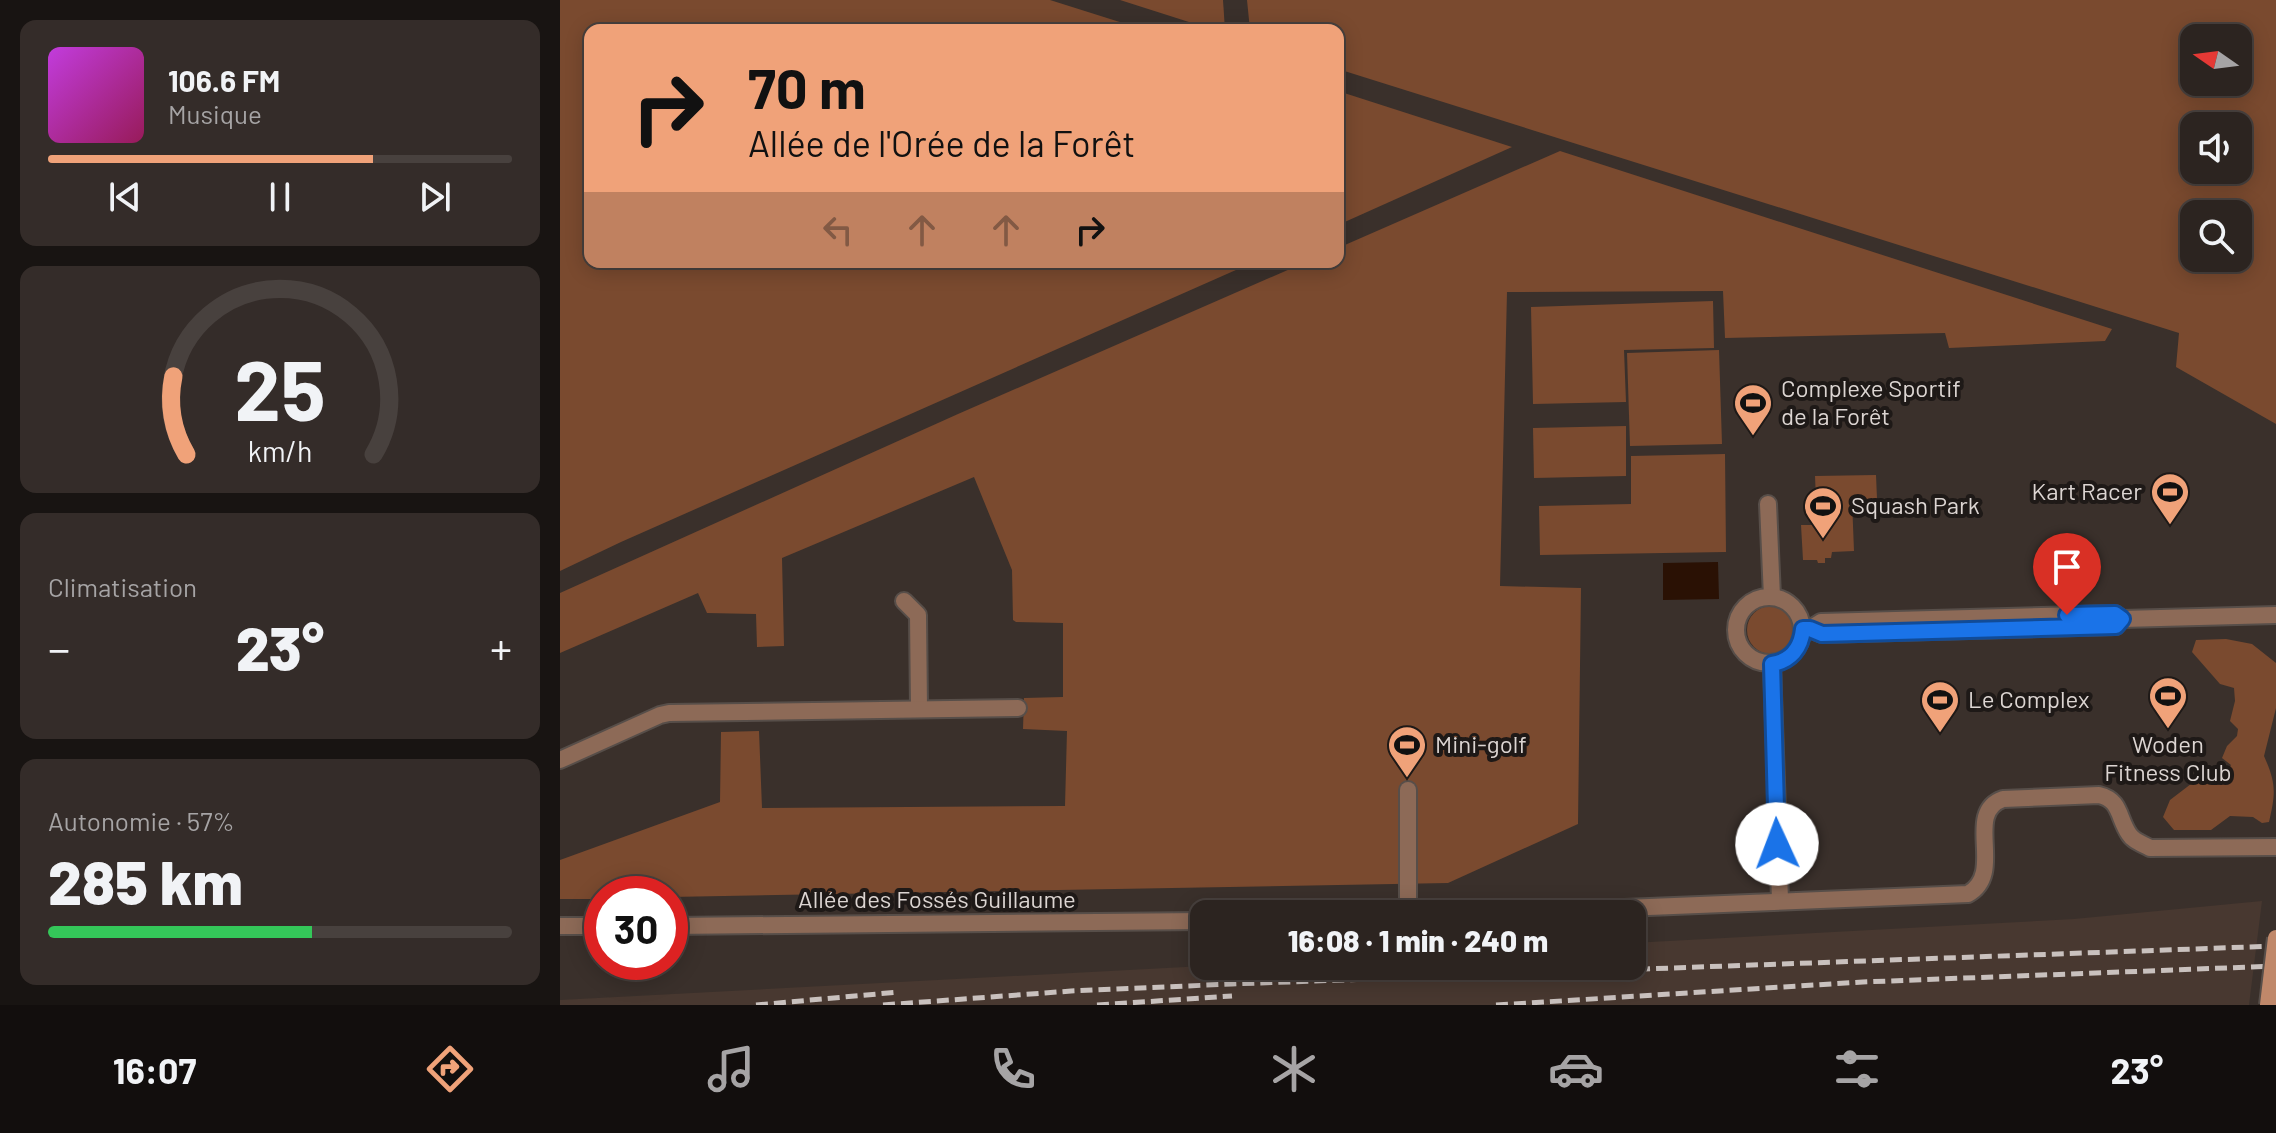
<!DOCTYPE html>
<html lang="fr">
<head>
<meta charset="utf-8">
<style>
	:root { --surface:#2c2420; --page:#342c29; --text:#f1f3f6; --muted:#a6a4a5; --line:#48413e; --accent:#f0a279 }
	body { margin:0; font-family:Barlow,sans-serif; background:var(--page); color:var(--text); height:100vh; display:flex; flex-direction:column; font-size:30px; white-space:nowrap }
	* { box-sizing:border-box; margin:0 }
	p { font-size:26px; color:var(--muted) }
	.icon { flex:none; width:44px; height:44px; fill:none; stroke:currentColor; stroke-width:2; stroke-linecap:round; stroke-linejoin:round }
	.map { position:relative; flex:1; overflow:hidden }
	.side { display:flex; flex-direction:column; gap:20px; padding:20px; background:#181412; width:560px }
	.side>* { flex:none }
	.banner { position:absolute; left:24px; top:24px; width:760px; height:244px; border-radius:16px; box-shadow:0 4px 20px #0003,0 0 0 2px var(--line); background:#f0a279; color:#111; overflow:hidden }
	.needle { width:52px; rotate:284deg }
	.controls { position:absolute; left:1620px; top:24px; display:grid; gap:16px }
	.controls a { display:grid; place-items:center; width:72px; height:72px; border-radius:16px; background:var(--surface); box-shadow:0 4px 20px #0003,0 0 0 2px var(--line); font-size:40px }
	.speed { position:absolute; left:24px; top:876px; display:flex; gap:16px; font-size:40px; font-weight:700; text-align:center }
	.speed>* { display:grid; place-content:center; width:104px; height:104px; border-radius:50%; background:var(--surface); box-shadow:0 4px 20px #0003,0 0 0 2px var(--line); line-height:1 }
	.speed .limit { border:12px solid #d22; background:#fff; color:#111 }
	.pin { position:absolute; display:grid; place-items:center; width:68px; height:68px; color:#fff; margin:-82px -34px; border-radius:50% 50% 50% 0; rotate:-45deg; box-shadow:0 0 8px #0007 }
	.pin .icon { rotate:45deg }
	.me { position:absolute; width:88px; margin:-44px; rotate:358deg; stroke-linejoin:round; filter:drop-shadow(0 0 6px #0008) }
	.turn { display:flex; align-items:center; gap:28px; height:168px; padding:0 32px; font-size:36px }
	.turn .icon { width:104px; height:104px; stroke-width:2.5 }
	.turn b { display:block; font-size:56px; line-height:68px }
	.lanes { display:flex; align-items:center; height:76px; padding:0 32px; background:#0003; justify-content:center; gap:40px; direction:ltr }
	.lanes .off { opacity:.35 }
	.big { font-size:60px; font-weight:800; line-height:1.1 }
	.side .tile { flex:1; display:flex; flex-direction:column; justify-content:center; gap:12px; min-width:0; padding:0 28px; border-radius:16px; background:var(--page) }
	.side .dial { align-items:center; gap:0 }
	.dial svg { height:208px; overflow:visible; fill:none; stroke:var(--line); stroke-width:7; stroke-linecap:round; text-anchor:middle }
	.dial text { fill:var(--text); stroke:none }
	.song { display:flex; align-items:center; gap:24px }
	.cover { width:96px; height:96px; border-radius:12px; background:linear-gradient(135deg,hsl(290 70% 55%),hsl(330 70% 35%)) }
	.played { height:8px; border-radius:4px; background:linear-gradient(90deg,var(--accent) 70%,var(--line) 70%) }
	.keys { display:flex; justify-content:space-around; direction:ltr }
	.heat { display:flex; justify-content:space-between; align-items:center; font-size:44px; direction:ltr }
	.charge { height:12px; border-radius:6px; background:linear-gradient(90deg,#34c759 57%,var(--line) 0) }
	.trip { position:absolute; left:630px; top:900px; width:456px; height:80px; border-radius:16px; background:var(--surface); box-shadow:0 4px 20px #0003,0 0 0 2px var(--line); font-weight:800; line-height:80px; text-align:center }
	.tab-bar { display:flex; height:128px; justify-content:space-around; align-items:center; background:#120e0d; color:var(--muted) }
	.tab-bar .icon { width:56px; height:56px }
	.tab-bar .selected { color:var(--accent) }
	.tab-bar b { font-size:36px; color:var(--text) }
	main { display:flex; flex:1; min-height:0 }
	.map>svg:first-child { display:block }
	.built { fill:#483830 }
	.green { fill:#7a4a2f; fill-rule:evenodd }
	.water { fill:#2a1104 }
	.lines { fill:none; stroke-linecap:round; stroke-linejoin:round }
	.street-casing { stroke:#574e49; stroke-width:20 }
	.street { stroke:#8d6a57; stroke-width:16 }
	.rail { stroke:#c9c1be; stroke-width:5; stroke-dasharray:12 6; stroke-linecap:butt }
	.secondary-bridge-casing { stroke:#574e49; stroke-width:20; stroke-linecap:butt }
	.secondary-bridge { stroke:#c0886a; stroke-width:16 }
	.route-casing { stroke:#114b97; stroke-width:20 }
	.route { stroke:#1a73e8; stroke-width:14 }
	.labels { text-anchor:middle; stroke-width:8; stroke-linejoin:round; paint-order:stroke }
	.poi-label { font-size:24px; fill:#dcd5d2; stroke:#1e1917; text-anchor:start }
	.street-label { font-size:24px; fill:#dcd5d2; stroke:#1e1917 }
</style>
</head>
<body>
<main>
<section class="side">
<div class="tile">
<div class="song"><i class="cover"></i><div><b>106.6 FM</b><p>Musique</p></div></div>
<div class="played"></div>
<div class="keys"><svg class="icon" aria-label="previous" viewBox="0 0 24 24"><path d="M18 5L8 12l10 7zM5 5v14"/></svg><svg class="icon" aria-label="pause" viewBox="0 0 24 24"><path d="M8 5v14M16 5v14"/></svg><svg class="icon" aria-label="next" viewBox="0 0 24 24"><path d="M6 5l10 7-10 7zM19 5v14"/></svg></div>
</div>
<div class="tile dial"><svg viewBox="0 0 100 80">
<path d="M14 69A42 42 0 1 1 86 69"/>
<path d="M14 69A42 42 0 0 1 9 39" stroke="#f0a279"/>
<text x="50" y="56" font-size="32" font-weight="700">25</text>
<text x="50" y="72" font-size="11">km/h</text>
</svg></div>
<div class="tile"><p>Climatisation</p>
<div class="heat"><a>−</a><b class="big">23°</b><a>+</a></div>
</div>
<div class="tile"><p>Autonomie · 57%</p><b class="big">285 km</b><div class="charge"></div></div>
</section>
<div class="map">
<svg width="1716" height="1005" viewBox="0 0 1716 1005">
	<rect width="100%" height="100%" fill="#3a302b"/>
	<path class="built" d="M 1702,901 L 1689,1005 L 0,1005 L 0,1000 L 644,966 L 1072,966 L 1072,943 L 1514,919 Z"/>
	<g class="green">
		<path d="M 0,0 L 490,0 L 585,30 L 30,30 L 30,262 L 694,262 L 61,542 L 0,571 Z"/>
		<path d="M 560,0 L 663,0 L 665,30 L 654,30 Z"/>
		<path d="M 687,0 L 1716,0 L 1716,424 L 1616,367 L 1619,333 L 778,69 L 778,30 L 690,30 ZM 1634,38 L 1678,38 L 1678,82 L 1634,82 ZM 1634,126 L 1678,126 L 1678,170 L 1634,170 ZM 1634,214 L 1678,214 L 1678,258 L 1634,258 Z"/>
		<path d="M 778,91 L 952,147 L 778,225 Z"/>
		<path d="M 1000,151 L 1552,329 L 1545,341 L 1389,348 L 1385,333 L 1165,338 L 1163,291 L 947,292 L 940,586 L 1021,588 L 1018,824 L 888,883 L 110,897 L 110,894 L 42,894 L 42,899 L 0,899 L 0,860 L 160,802 L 161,732 L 199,731 L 202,808 L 505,806 L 507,731 L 463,729 L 464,698 L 503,697 L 503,623 L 456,622 L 453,620 L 452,570 L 414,477 L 222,558 L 224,646 L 197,647 L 196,614 L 147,613 L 138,593 L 0,653 L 0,593 L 398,414 L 746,262 L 778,262 L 778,248 Z"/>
		<path d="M 1153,301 L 1154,348 L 1064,350 L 1066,402 L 973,404 L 971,307 Z"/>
		<path d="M 1159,350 L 1162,444 L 1070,446 L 1067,353 Z"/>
		<path d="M 1066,426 L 1066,476 L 974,478 L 973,428 Z"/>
		<path d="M 1165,454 L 1166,552 L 980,555 L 979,506 L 1071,504 L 1071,456 Z"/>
		<path d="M 1316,475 L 1317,499 L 1292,500 L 1294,551 L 1272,552 L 1271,558 L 1265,558 L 1265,563 L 1258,563 L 1257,560 L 1243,560 L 1241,525 L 1257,525 L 1255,476 Z"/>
		<circle cx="1211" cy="630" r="24"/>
		<path d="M 1666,639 L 1692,644 L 1716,663 L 1716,708 L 1704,756 C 1716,783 1716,792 1709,822 L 1702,823 L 1693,817 L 1670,816 L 1651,830 L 1614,830 L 1603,817 L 1610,800 L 1644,774 L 1663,777 L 1671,765 L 1662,758 L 1667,746 L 1677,736 L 1678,729 L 1670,721 L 1675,701 L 1674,688 L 1660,684 L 1632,652 L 1636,640 Z"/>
	</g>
	<path class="water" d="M 1158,562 L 1159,599 L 1103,600 L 1103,563 Z"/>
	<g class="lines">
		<defs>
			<g id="street">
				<path d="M 1208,504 L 1212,597"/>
				<circle cx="1209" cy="630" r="33"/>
				<path d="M 344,601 L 358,615 L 359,709"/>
				<path d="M 1244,629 L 1250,629 L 1262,634 L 1556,626 L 1562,619"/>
				<path d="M 1250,629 L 1261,622 L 1555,614 L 1562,619 L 1716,615"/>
				<path d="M 1212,664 L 1220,900"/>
				<path d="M 0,760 L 100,715 L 109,713 L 458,708"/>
				<path d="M 848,914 L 848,790"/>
				<path d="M 916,914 L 1408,894 C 1446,873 1403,813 1443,799 L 1539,795 C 1561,800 1558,818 1569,834 C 1573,841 1583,844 1590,848 L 1716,847"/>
				<path d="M 0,926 L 42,926"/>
				<path d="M 110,926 L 644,921"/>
			</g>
		</defs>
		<use href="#street" class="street-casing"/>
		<use href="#street" class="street"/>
		<g class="rail">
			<path d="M 196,1005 L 339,992"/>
			<path d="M 323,1005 L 511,991 L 672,984 L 1716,946"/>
			<path d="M 537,1005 L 672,996"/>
			<path d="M 936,1005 L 1303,982 L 1716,966"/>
		</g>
		<defs>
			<path id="secondary-bridge" d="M 1708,1005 L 1716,938"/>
		</defs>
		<use href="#secondary-bridge" class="secondary-bridge-casing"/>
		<use href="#secondary-bridge" class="secondary-bridge"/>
	</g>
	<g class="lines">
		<defs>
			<path id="route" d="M 1217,844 L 1212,664 C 1231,661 1241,648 1243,629 L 1250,629 L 1262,634 L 1556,626 L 1562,619 L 1555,614 L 1507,615"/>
		</defs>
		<use href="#route" class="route-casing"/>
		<use href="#route" class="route"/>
	</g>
	<defs>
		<symbol id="stadium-pin" viewBox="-11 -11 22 30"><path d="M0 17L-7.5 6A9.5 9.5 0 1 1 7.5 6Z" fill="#f0a279" stroke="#1e1917"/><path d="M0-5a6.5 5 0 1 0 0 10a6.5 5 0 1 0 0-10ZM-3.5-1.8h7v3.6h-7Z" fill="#111"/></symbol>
	</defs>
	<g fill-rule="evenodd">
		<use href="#stadium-pin" x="1171" y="381" width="44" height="60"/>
		<use href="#stadium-pin" x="1588" y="470" width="44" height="60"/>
		<use href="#stadium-pin" x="1241" y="484" width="44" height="60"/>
		<use href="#stadium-pin" x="1586" y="674" width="44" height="60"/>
		<use href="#stadium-pin" x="1358" y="678" width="44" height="60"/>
		<use href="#stadium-pin" x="825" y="723" width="44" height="60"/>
	</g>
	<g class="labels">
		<g class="poi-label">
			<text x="1221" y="397">Complexe Sportif<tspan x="1221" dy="28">de la Forêt</tspan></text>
			<text x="1582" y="500" text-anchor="end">Kart Racer</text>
			<text x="1291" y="514">Squash Park</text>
			<text x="1408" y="708">Le Complex</text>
			<text x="875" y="753">Mini-golf</text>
			<text x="1608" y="753" text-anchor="middle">Woden<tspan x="1608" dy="28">Fitness Club</tspan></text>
		</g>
		<g class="street-label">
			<text x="377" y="908">Allée des Fossés Guillaume</text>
		</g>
	</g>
</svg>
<div class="controls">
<a><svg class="needle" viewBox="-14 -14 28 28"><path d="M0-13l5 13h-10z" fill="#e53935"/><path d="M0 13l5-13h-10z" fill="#a6a4a5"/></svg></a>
<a><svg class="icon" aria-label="sound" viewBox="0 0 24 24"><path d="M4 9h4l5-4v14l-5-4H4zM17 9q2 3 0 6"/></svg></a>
<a><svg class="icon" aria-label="search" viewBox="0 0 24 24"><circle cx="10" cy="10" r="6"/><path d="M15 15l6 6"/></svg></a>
</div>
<div class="speed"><div class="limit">30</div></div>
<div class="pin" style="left:1507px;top:615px;background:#d93025"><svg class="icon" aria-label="arrive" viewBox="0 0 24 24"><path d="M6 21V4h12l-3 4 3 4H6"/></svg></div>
<svg class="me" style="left:1217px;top:844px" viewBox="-20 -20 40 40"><circle r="19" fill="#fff"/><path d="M0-13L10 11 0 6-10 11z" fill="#1a73e8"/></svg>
<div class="trip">16:08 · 1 min · 240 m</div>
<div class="banner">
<div class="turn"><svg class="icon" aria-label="right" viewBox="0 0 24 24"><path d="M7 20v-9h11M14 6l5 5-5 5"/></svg><div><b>70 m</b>Allée de l'Orée de la Forêt</div></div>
<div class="lanes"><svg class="icon off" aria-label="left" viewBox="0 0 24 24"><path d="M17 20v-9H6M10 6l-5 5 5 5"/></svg><svg class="icon off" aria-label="ahead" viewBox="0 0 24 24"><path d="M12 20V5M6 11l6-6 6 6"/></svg><svg class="icon off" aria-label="ahead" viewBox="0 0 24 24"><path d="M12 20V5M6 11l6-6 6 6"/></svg><svg class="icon" aria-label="right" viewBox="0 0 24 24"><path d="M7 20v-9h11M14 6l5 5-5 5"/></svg></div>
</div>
</div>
</main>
<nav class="tab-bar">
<b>16:07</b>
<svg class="icon selected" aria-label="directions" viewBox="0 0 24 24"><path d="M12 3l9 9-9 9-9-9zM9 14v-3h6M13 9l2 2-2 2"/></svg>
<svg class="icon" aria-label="music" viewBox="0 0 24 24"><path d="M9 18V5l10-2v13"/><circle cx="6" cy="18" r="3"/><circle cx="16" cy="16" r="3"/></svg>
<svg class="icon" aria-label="phone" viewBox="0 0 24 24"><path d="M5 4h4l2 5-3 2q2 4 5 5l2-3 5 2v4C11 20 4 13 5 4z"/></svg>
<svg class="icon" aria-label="climate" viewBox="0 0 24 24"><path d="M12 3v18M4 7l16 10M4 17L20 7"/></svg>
<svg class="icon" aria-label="car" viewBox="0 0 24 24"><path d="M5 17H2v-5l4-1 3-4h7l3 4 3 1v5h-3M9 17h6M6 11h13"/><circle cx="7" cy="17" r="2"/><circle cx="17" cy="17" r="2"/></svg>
<svg class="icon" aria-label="filters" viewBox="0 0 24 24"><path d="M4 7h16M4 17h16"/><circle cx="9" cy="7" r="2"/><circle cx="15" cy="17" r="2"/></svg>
<b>23°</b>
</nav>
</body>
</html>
